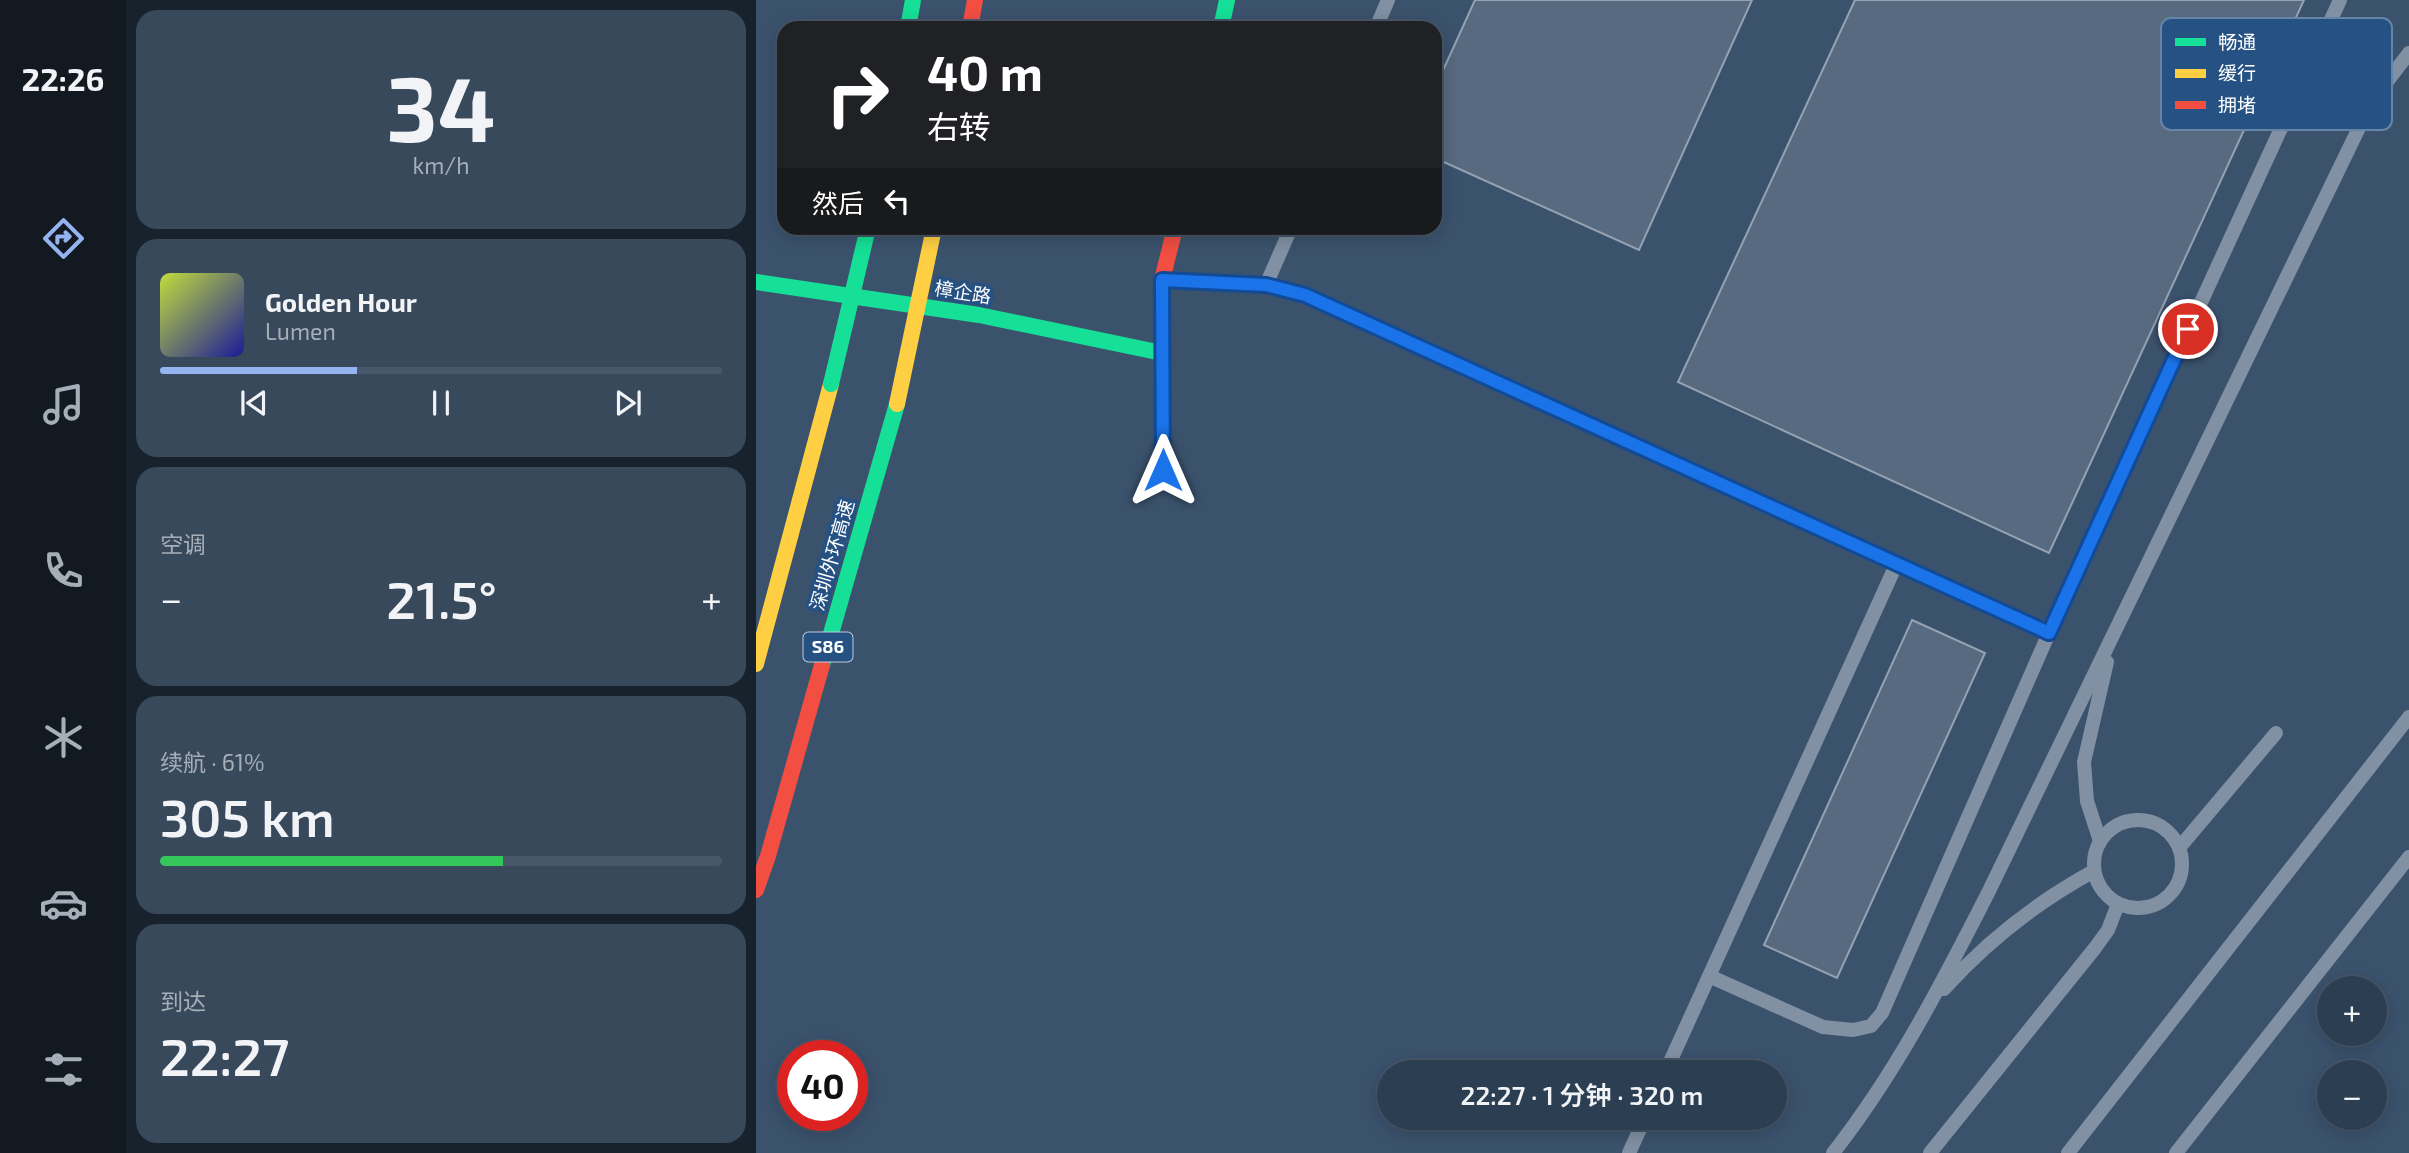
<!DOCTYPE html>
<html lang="zh">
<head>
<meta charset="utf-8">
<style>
	:root { --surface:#2c3e52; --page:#38495c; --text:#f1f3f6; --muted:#a6aeb8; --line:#485769; --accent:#95b2f1 }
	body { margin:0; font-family:"Exo 2","Noto Sans SC",sans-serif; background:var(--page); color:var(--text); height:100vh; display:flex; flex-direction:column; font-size:26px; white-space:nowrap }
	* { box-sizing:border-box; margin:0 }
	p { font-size:23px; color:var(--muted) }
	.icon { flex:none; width:38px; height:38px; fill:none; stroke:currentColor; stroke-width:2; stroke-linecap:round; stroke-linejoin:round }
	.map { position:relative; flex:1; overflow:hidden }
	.sheet { display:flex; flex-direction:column; gap:10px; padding:10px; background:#18222d; width:630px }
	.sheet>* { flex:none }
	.guide { position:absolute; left:21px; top:21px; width:665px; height:214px; border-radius:21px; box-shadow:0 4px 18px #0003,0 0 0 2px var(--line); background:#202124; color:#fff; overflow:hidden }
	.controls { position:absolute; left:1561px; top:976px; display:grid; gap:14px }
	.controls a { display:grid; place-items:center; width:70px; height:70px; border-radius:50%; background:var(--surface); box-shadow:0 4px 18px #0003,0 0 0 2px var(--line); font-size:35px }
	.speed { position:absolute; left:21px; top:1040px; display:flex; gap:14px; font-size:35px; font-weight:700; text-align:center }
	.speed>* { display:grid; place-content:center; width:91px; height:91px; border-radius:50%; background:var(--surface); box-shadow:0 4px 18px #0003,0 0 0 2px var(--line); line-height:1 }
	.speed .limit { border:10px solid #d22; background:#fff; color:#111 }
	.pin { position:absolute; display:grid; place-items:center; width:60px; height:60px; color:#fff; margin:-30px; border:4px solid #fff; border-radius:50%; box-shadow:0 2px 7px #0007 }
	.me { position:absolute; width:77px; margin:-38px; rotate:0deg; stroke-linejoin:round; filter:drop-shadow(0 0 5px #0008) }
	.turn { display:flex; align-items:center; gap:24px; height:147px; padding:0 35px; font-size:32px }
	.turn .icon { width:91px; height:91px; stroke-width:2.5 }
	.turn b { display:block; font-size:49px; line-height:60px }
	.then { display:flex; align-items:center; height:66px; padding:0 35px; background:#0003; gap:14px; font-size:26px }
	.big { font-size:52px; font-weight:600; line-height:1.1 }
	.sheet .card { flex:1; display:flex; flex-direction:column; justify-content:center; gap:10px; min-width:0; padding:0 24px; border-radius:21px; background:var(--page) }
	.sheet .dial { align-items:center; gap:0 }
	.dial b { font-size:91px; line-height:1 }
	.song { display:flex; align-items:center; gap:21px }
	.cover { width:84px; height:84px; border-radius:10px; background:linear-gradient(135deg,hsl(70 70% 55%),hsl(240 70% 35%)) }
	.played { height:7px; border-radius:4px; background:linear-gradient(90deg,var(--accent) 35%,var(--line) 35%) }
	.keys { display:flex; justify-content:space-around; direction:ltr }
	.heat { display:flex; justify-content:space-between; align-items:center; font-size:38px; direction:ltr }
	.charge { height:10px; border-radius:5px; background:linear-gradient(90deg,#34c759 61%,var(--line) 0) }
	.trip { position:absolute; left:621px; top:1060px; width:410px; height:70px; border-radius:35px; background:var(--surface); box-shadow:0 4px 18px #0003,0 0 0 2px var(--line); font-weight:600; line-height:70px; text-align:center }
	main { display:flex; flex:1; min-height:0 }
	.dock { display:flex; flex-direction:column; width:126px; justify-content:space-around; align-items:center; background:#121921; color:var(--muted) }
	.dock .icon { width:49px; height:49px }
	.dock .on { color:var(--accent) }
	.dock b { font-size:32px; color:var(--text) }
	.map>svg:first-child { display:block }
	.building { fill:#586a80; stroke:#94a2b2; stroke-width:2 }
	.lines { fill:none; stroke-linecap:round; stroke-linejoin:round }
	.lane { stroke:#8191a3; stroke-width:14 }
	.fast { stroke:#16e098; stroke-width:16 }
	.slow { stroke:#ffcf43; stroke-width:16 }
	.jam { stroke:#f24e42; stroke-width:16 }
	.fast-bridge { stroke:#16e098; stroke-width:16 }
	.slow-bridge { stroke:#ffcf43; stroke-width:16 }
	.route-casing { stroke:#114b97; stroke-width:18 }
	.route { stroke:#1a73e8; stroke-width:12 }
	.labels { text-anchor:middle; stroke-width:7; stroke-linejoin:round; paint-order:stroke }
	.shield { fill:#255183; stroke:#becbda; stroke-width:2 }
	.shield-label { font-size:18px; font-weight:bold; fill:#fff }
	.street-label { font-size:19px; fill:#fff; stroke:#255183 }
	.key { fill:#255183; stroke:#6685a8; stroke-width:2 }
	.key-label { font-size:19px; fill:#fff }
</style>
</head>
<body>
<main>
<nav class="dock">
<b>22:26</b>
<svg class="icon on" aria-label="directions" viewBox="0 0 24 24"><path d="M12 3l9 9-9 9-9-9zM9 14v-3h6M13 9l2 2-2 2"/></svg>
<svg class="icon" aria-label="music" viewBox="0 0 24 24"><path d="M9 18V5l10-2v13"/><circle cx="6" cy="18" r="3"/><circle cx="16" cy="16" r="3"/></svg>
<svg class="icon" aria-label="phone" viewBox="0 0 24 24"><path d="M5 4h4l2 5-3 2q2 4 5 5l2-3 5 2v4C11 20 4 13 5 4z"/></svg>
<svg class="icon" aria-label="climate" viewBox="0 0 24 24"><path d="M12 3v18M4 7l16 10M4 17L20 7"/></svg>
<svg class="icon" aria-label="car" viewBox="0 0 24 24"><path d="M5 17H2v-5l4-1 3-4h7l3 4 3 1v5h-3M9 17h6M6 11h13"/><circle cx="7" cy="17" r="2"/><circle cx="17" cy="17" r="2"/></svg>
<svg class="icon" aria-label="filters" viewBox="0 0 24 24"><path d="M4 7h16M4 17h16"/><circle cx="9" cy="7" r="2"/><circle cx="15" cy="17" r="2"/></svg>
</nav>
<section class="sheet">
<div class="card dial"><b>34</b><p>km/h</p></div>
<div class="card">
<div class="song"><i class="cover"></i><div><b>Golden Hour</b><p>Lumen</p></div></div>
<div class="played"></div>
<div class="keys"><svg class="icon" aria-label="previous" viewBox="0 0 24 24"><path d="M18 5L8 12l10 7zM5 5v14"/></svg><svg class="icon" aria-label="pause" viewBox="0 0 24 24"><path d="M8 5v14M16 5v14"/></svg><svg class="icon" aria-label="next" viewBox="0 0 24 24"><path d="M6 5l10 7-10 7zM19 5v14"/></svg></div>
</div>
<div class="card"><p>空调</p>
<div class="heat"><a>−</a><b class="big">21.5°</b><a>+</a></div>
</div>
<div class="card"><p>续航 · 61%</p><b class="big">305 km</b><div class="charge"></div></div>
<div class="card"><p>到达</p><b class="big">22:27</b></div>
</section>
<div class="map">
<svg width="1653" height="1153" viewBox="0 0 1653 1153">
	<rect width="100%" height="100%" fill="#3b526d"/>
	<g class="building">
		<path d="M 719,0 L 996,0 L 883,250 L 679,158 L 679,88 Z"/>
		<path d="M 1099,0 L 1548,0 L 1293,553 L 922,382 Z"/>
		<path d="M 1156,620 L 1229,653 L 1081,978 L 1008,945 Z"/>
	</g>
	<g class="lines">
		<g class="lane">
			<path d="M 620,28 L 632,0"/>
			<path d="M 408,280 L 510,285 L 549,295 L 1293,633"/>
			<path d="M 510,285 L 535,228"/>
			<circle cx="1382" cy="864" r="44"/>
			<path d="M 1344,841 L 1331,801 L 1328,762 L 1351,662"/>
			<path d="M 1423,848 L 1520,733"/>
			<path d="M 953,976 L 1067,1027 L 1097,1030 L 1115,1026 L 1126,1013 L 1293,633 L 1584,0"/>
			<path d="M 1188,989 C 1232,940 1281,902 1338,871"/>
			<path d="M 909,1073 L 1140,565"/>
			<path d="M 873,1153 L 889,1118"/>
			<path d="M 1077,1153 C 1140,1073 1186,983 1232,893 L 1616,101 L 1653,53"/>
			<path d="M 1174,1153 L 1339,948 L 1352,930 L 1362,904"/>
			<path d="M 1312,1153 L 1653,717"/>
			<path d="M 1420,1153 L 1653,857"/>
		</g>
		<g class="fast">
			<path d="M 152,28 L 157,0"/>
			<path d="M 465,28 L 471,0"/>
			<path d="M 0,282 L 223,315 L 406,353"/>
			<path d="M 66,665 L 141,404"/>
		</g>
		<path class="slow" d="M 0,664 L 75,384"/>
		<g class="jam">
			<path d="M 214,28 L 219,0"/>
			<path d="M 406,470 L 406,280 L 419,228"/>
			<path d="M 0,890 L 12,856 L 66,665"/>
		</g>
		<path class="fast-bridge" d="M 75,384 L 112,228"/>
		<path class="slow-bridge" d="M 141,404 L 178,228"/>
	</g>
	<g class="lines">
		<defs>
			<path id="route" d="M 407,470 L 406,280 L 510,285 L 549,295 L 1293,633 L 1432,329"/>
		</defs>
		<use href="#route" class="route-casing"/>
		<use href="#route" class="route"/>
	</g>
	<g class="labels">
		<rect class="shield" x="47.5" y="632.5" width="49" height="29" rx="5"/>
		<g class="shield-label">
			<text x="72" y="653">S86</text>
		</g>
		<g class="street-label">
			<text transform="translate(207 292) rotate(9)" y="7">樟企路</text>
			<text transform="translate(76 555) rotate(-74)" y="7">深圳外环高速</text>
		</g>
	</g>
	<rect x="1405" y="18" width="231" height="112" rx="10" class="key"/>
	<rect x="1419" y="38" width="31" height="8" fill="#16e098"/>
	<rect x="1419" y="69" width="31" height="9" fill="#ffcf43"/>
	<rect x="1419" y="101" width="31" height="8" fill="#f24e42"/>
	<g class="key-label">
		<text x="1462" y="49">畅通</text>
		<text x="1462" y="80">缓行</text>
		<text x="1462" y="112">拥堵</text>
	</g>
</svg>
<div class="controls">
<a>+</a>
<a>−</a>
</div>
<div class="speed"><div class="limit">40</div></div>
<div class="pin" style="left:1432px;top:329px;background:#d93025"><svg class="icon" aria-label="arrive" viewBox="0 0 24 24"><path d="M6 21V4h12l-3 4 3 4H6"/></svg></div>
<svg class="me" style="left:407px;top:470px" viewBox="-20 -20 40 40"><path d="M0-17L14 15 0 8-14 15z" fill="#1a73e8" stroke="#fff" stroke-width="4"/></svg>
<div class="trip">22:27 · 1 分钟 · 320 m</div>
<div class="guide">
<div class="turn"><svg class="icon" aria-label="right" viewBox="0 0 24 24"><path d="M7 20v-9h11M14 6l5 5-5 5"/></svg><div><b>40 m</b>右转</div></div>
<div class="then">然后<svg class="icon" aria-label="left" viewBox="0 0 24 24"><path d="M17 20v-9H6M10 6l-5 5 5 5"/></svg></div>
</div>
</div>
</main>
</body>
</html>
